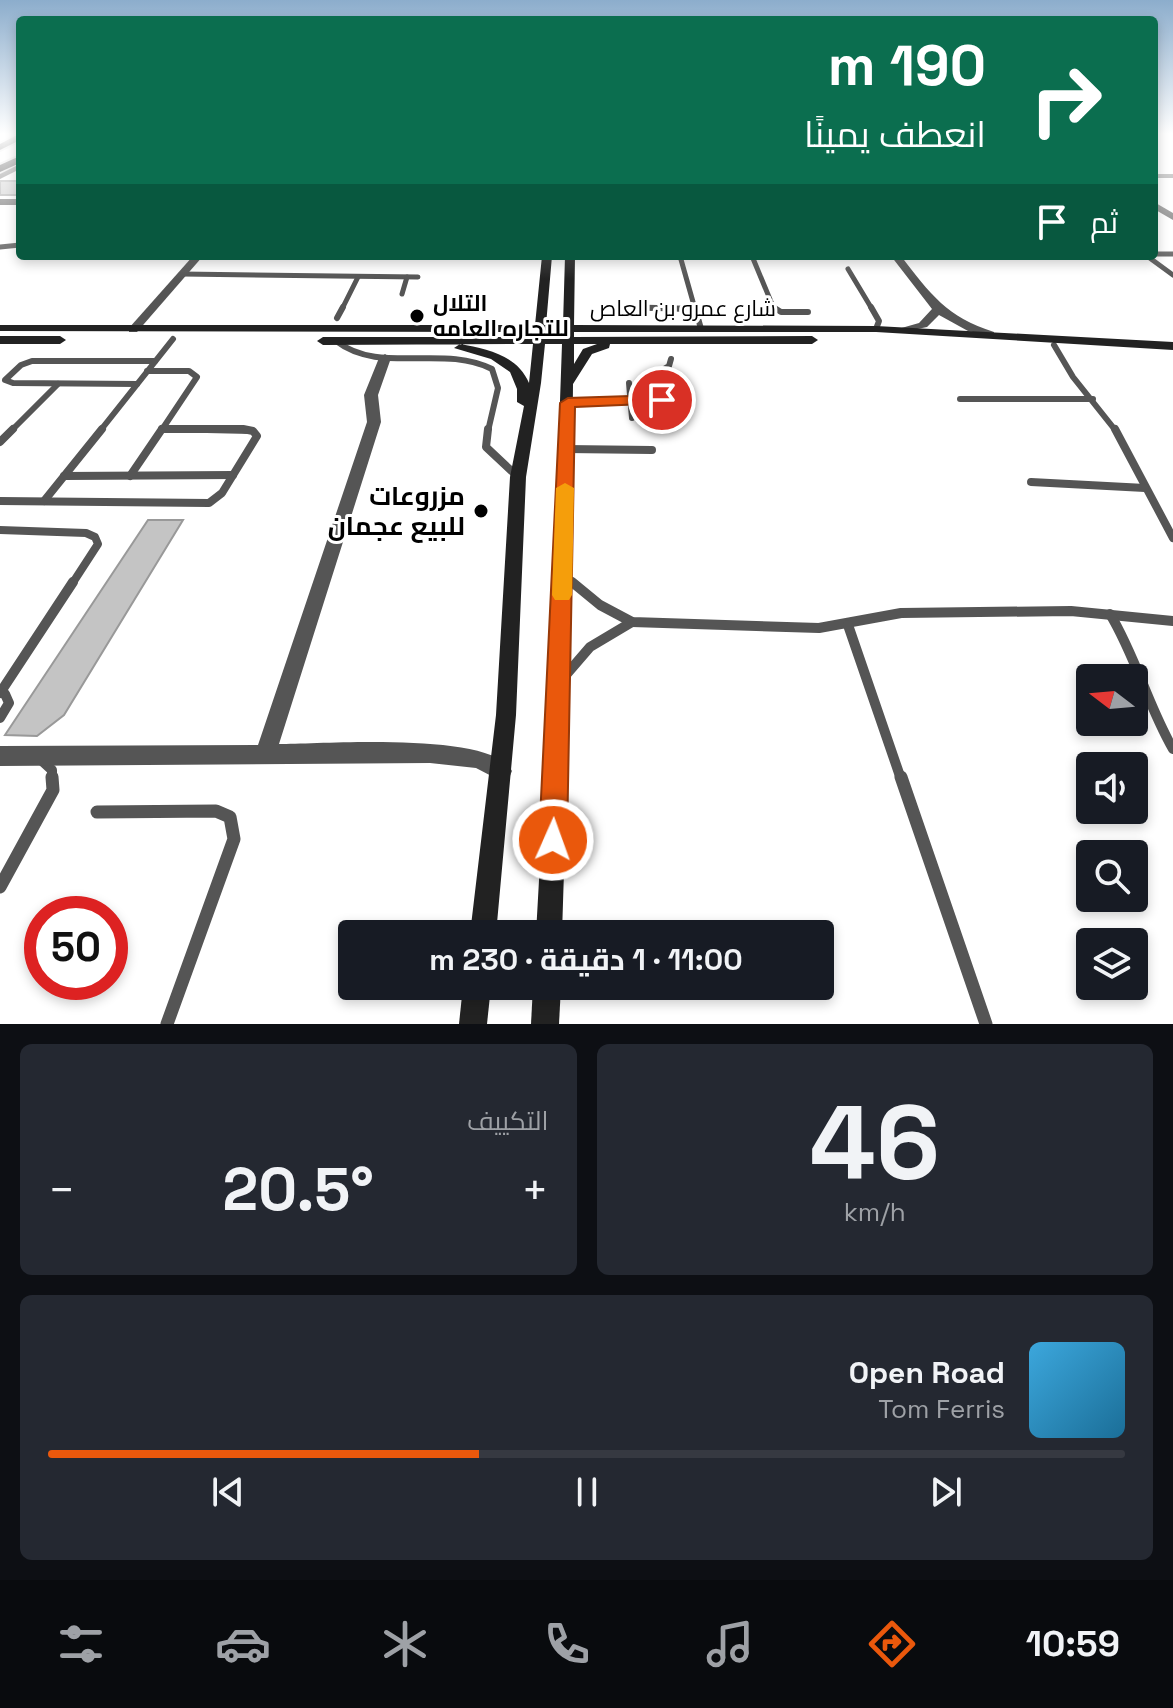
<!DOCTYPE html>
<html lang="ar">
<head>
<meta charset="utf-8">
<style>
	:root { --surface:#171b24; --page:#242831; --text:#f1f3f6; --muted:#9ea1a6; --line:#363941; --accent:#ea580c }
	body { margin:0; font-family:"Space Grotesk",Cairo,sans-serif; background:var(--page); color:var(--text); direction:rtl; height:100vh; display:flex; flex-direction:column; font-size:30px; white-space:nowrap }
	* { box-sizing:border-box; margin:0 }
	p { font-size:26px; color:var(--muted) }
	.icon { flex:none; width:44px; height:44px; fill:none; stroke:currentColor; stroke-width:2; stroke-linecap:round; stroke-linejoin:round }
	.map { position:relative; height:1024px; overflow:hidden; direction:ltr }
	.side { display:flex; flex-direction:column; gap:20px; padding:20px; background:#0d0f14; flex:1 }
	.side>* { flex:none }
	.guide { position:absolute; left:16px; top:16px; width:1142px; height:244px; border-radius:8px; box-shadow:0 4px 12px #0003; direction:rtl; background:#0b6e4f; color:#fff; overflow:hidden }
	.needle { width:52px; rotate:286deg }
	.buttons { position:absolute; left:1076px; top:664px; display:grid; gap:16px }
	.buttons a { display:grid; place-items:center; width:72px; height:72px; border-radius:8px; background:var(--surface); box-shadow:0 4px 12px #0003; font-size:40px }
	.speed { position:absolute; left:24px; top:896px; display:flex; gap:16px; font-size:40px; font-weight:700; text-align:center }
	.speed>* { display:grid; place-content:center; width:104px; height:104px; border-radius:50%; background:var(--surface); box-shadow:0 4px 12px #0003; line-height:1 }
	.speed .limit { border:12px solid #d22; background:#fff; color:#111 }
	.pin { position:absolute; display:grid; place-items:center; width:68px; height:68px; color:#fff; margin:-34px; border:4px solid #fff; border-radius:50%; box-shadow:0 2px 8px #0007 }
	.me { position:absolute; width:88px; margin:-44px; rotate:2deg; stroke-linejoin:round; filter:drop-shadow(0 0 6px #0008) }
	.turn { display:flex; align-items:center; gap:28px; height:168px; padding:0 40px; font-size:36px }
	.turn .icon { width:104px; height:104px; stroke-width:2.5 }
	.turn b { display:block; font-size:56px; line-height:68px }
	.then { display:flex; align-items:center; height:76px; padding:0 40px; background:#0003; gap:16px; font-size:30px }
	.big { font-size:60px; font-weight:700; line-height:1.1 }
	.side .card { flex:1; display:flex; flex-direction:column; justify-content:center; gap:12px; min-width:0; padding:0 28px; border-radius:12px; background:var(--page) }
	.side .dial { align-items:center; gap:0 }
	.dial b { font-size:104px; line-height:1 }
	.song { display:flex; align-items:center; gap:24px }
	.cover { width:96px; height:96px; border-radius:12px; background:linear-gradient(135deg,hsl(200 70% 55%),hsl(200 70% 35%)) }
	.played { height:8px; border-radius:4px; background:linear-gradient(90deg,var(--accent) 40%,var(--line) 40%) }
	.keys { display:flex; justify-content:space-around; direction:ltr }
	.heat { display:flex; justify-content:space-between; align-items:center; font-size:44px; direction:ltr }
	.side .tiles { flex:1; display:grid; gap:20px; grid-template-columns:1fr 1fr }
	.card:last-child { grid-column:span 2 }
	.trip { position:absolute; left:338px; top:920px; width:496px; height:80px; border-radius:8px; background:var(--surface); box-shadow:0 4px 12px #0003; font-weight:700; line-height:80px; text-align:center; direction:rtl }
	.dock { display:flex; height:128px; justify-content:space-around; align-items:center; background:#090b0e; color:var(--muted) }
	.dock .icon { width:56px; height:56px }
	.dock .current { color:var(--accent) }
	.dock b { font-size:36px; color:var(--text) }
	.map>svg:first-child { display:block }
	.building { fill:#c4c4c4; stroke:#999; stroke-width:2 }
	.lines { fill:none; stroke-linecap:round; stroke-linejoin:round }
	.primary-casing { stroke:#dbdbdb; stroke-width:4 }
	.service-far4 { stroke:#555; stroke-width:5 }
	.service-far3 { stroke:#555; stroke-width:6 }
	.service-far2 { stroke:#555; stroke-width:8 }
	.service-far1 { stroke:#555; stroke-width:10 }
	.service { stroke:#555; stroke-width:13 }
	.minor { fill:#555; fill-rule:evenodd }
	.secondary { fill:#222; fill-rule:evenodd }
	.primary { fill:#000; fill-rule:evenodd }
	.route { fill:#ea580c; stroke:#983908; stroke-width:2 }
	.slow { fill:#f59e0b }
	.poi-dot { fill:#000; stroke:#fff; stroke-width:3 }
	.labels { text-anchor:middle; stroke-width:6; stroke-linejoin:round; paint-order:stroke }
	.far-poi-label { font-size:22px; font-weight:bold; fill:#000; stroke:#fff; text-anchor:start }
	.far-street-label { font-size:22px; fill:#000; stroke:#fff }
	.poi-label { font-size:26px; font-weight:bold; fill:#000; stroke:#fff; text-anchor:end }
</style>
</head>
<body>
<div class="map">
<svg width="1173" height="1024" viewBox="0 0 1173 1024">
	<rect width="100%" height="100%" fill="#fff"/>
	<g class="building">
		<rect x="0" y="181" width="20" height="14"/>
		<path d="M 148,520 L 183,520 L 64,715 L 37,736 L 5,735 Z"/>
	</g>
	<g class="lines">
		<defs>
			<g id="primary">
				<path d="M 17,135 L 20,135 L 20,140 L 0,150 L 0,144 Z"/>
				<path d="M 20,156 L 20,163 L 0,172 L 0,165 Z"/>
			</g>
		</defs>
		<use href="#primary" class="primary-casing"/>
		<g class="service-far4">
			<path d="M 0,247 L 20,245"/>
			<path d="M 1154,254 L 1173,254"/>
			<path d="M 680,256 L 695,309"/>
			<path d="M 752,256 L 774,309"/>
			<path d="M 1147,256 L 1173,275"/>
			<path d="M 848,269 L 872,309"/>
			<path d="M 182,274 L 418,277"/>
			<path d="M 402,294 L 407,277"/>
			<path d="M 618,307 L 685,309"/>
			<path d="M 342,309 L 358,277"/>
		</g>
		<g class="service-far3">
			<path d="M 618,307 L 695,309"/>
			<path d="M 695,307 L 701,329"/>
			<path d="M 773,307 L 781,312 L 808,312"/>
			<path d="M 871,307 L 879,321 L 876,329"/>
			<path d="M 337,318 L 343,307"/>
			<path d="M 336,341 C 380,375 442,344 492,369 L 498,388 L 488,431"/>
			<path d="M 1054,345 L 1073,377 L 1116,431"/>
			<path d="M 147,371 L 189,371 L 197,377 L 161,431"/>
			<path d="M 629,383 L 632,418"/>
			<path d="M 137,384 L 13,383 L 5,380 L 21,365 L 32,361 L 155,361"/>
			<path d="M 960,399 L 1093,399"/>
			<path d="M 568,403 L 662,400"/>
			<path d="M 664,423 L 657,373 L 669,366 L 671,359"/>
			<path d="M 162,429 L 251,431"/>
			<path d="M 11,431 L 58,384"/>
			<path d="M 100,431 L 173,339"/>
		</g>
		<g class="service-far2">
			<path d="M 488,429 L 486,447 L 518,477"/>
			<path d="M 1115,429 L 1173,538"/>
			<path d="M 0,442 L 13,429"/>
			<path d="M 566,449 L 652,450"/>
			<path d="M 64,476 L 233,475"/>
			<path d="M 130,476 L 162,429"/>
			<path d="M 1031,482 L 1145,488"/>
			<path d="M 0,501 L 209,503 L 222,493 L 257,436 L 253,431 L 243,429 L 162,429"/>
			<path d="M 44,501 L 102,429"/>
			<path d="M 0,530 L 86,533 L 95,537 L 98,544 L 72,584"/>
			<path d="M 563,575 L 575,584"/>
		</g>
		<g class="service-far1">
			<path d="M 572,582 L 600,605 L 632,622 L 819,628 L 901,613 L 1071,611 L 1173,621"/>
			<path d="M 1110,614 C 1136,657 1148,706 1173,749"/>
			<path d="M 848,625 L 901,779"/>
			<path d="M 565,676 L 590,647 L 632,622"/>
			<path d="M 0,693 L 73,582"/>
			<path d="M 0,693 L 5,694 L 9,703 L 0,718"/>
			<path d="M 40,759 L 52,770 L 52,779"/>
		</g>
		<g class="service">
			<path d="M 901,777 L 986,1024"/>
			<path d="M 97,812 L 216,811 L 230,817 L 234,839 L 167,1024"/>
			<path d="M 0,887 L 53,790 L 52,777"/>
		</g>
		<g class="minor">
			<path d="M 20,164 L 20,169 L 0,179 L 0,174 Z"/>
			<rect x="1154" y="174" width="19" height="4"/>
			<rect x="0" y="199" width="20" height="6"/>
			<path d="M 1154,202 L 1173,213 L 1173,220 L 1154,209 Z"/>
			<path d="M 193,256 L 203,256 L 137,332 L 129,332 L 129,328 Z"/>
			<path d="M 891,256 L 901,256 C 930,294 947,317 994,332 L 994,336 L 968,331 L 939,315 L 927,327 L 898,333 L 898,329 L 919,323 L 932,309 Z"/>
			<path d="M 385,354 L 391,358 L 378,395 L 381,422 L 279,744 C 322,744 493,731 512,771 L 509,778 L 501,781 L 476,768 L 430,763 L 0,766 L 0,746 L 258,745 L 367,422 L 364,395 L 379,358 Z"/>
		</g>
		<g class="secondary">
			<path d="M 542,256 L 552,256 L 546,325 L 563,325 L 565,256 L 575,256 L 574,325 L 876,326 L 1173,342 L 1173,350 L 876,332 L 574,332 L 574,337 L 812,336 L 818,340 L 812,344 L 610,344 L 609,348 L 592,354 L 573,384 L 570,684 L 562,934 L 536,934 L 550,684 L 562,344 L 545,344 L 541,383 L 526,477 L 516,715 L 496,934 L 470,934 L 496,715 L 510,477 L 524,406 L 517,402 L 517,389 L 510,372 L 491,359 L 454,348 L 460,344 C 487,349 517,355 529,383 L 533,344 L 323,345 L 317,341 L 323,337 L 533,337 L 534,332 L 0,331 L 0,325 L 535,325 ZM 546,332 L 562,332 L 562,337 L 545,337 ZM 574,344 L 597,344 L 583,349 L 574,364 Z"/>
			<path d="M 0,336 L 60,336 L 66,340 L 60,344 L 0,344 Z"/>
			<path d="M 463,986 L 491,986 L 487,1024 L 459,1024 Z"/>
			<path d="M 533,986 L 561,986 L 559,1024 L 531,1024 Z"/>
		</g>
		<use href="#primary" class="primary"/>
	</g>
	<linearGradient id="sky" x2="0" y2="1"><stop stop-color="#8cadcc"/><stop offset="0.48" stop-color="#fff"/><stop offset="1" stop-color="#fff" stop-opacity="0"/></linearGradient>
	<rect width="1173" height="279" fill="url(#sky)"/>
	<path class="route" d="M 662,395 L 670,400 L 668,403 L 575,407 L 567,840 L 563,849 L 553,853 L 543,849 L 539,840 L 560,403 L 568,398 Z"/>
	<path class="slow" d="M 565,483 L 574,488 L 572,595 L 569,600 L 555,600 L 552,595 L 556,488 Z"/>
	<g class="poi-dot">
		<circle cx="417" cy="316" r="8"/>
		<circle cx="481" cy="511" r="8"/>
	</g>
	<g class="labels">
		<g class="far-poi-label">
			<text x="433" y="311">التلال<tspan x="433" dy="25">للتجاره العامه</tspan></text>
		</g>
		<g class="far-street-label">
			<text x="683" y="316">شارع عمرو بن العاص</text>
		</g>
		<g class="poi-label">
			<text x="465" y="505">مزروعات<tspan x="465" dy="30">للبيع عجمان</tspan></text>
		</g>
	</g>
</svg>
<div class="buttons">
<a><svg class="needle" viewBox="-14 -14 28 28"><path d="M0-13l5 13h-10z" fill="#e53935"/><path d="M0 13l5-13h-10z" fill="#9ea1a6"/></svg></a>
<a><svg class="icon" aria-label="sound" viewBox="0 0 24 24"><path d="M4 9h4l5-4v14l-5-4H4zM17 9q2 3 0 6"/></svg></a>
<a><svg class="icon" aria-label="search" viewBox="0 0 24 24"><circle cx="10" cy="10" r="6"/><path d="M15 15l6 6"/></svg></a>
<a><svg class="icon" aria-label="layers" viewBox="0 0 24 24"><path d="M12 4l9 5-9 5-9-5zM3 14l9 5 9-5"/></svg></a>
</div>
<div class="speed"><div class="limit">50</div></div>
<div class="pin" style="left:662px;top:400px;background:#d93025"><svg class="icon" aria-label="arrive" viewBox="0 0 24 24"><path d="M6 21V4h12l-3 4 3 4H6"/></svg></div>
<svg class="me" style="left:553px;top:840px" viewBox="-20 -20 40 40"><circle r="17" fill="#ea580c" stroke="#fff" stroke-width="3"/><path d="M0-11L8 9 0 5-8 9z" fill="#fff"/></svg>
<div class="trip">11:00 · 1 دقيقة · 230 m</div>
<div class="guide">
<div class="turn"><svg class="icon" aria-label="right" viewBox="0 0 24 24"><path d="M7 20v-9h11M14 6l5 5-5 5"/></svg><div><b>190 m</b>انعطف يمينًا</div></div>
<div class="then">ثم<svg class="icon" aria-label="arrive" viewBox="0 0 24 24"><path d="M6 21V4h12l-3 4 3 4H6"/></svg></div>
</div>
</div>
<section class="side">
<div class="tiles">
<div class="card dial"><b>46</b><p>km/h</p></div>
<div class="card"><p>التكييف</p>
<div class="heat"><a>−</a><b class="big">20.5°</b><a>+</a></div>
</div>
<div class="card">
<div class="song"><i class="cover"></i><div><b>Open Road</b><p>Tom Ferris</p></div></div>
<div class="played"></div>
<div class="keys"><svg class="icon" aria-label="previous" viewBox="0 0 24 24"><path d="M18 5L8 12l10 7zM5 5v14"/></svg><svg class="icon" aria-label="pause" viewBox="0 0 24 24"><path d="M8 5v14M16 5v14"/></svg><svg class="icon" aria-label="next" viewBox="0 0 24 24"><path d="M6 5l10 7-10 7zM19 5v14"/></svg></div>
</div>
</div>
</section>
<nav class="dock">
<b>10:59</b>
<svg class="icon current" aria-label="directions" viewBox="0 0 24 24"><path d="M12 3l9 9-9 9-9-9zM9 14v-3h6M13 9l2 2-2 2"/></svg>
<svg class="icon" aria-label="music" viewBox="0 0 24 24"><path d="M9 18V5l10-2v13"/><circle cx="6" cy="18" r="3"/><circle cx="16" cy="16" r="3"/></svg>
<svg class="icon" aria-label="phone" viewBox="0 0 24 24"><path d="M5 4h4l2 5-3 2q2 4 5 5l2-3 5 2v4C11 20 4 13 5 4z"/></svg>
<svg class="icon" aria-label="climate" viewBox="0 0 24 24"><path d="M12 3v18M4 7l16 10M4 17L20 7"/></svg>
<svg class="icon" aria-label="car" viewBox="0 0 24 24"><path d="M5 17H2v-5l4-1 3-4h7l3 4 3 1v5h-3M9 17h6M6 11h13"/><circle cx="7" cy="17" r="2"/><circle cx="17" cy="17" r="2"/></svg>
<svg class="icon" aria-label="filters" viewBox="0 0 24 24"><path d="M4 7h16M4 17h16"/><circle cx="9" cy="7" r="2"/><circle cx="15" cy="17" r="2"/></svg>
</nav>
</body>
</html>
